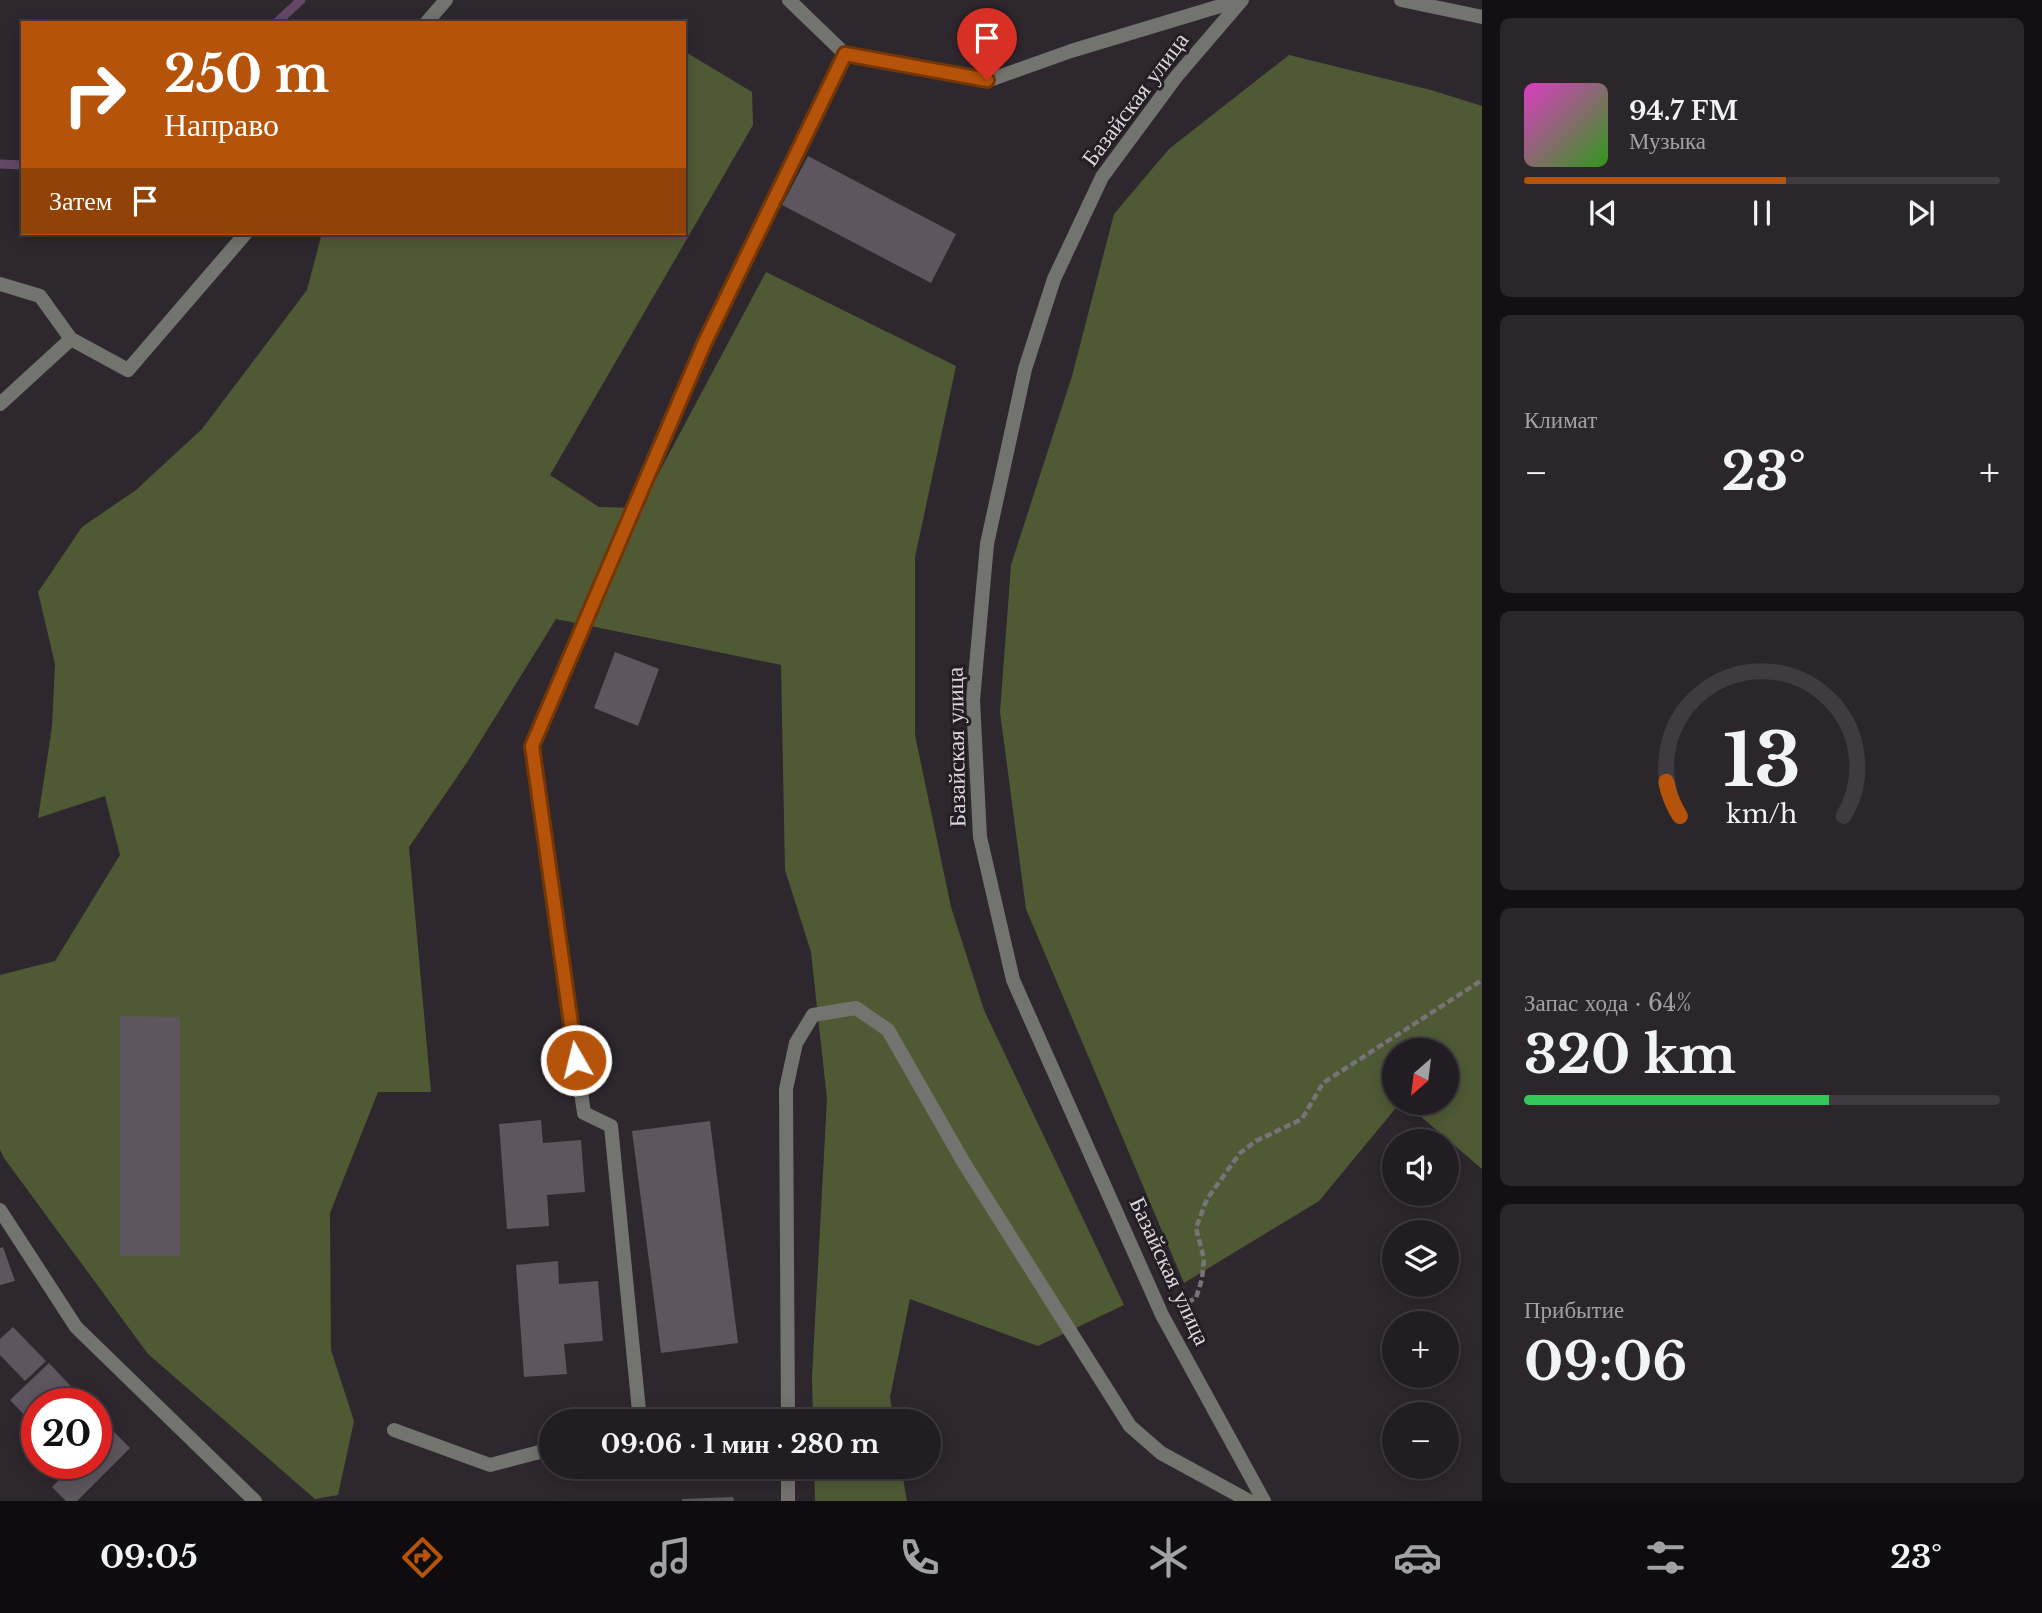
<!DOCTYPE html>
<html lang="ru">
<head>
<meta charset="utf-8">
<style>
	:root { --surface:#221d22; --page:#2a262a; --text:#f1f3f6; --muted:#a2a2a5; --line:#3f3b40; --accent:#b45309 }
	body { margin:0; font-family:"Libre Baskerville",serif; background:var(--page); color:var(--text); height:100vh; display:flex; flex-direction:column; font-size:26px; white-space:nowrap }
	* { box-sizing:border-box; margin:0 }
	p { font-size:23px; color:var(--muted) }
	.icon { flex:none; width:38px; height:38px; fill:none; stroke:currentColor; stroke-width:2; stroke-linecap:round; stroke-linejoin:round }
	.map { position:relative; flex:1; overflow:hidden }
	.panel { display:flex; flex-direction:column; gap:18px; padding:18px; background:#131013; width:560px }
	.panel>* { flex:none }
	.hud { position:absolute; left:21px; top:21px; width:665px; height:214px; border-radius:0px; box-shadow:0 4px 18px #0003,0 0 0 2px var(--line); background:#b45309; color:#fff; overflow:hidden }
	.needle { width:46px; rotate:208deg }
	.buttons { position:absolute; left:1382px; top:1038px; display:grid; gap:14px }
	.buttons a { display:grid; place-items:center; width:77px; height:77px; border-radius:50%; background:var(--surface); box-shadow:0 4px 18px #0003,0 0 0 2px var(--line); font-size:35px }
	.speed { position:absolute; left:21px; top:1388px; display:flex; gap:14px; font-size:35px; font-weight:700; text-align:center }
	.speed>* { display:grid; place-content:center; width:91px; height:91px; border-radius:50%; background:var(--surface); box-shadow:0 4px 18px #0003,0 0 0 2px var(--line); line-height:1 }
	.speed .limit { border:10px solid #d22; background:#fff; color:#111 }
	.pin { position:absolute; display:grid; place-items:center; width:60px; height:60px; color:#fff; margin:-72px -30px; border-radius:50% 50% 50% 0; rotate:-45deg; box-shadow:0 0 7px #0007 }
	.pin .icon { rotate:45deg }
	.me { position:absolute; width:77px; margin:-38px; rotate:352deg; stroke-linejoin:round; filter:drop-shadow(0 0 5px #0008) }
	.turn { display:flex; align-items:center; gap:24px; height:147px; padding:0 28px; font-size:32px }
	.turn .icon { width:91px; height:91px; stroke-width:2.5 }
	.turn b { display:block; font-size:49px; line-height:60px }
	.then { display:flex; align-items:center; height:66px; padding:0 28px; background:#0003; gap:14px; font-size:26px }
	.big { font-size:52px; font-weight:700; line-height:1.1 }
	.panel .card { flex:1; display:flex; flex-direction:column; justify-content:center; gap:10px; min-width:0; padding:0 24px; border-radius:10px; background:var(--page) }
	.panel .dial { align-items:center; gap:0 }
	.dial svg { height:182px; overflow:visible; fill:none; stroke:var(--line); stroke-width:7; stroke-linecap:round; text-anchor:middle }
	.dial text { fill:var(--text); stroke:none }
	.song { display:flex; align-items:center; gap:21px }
	.cover { width:84px; height:84px; border-radius:10px; background:linear-gradient(135deg,hsl(310 70% 55%),hsl(110 70% 35%)) }
	.played { height:7px; border-radius:4px; background:linear-gradient(90deg,var(--accent) 55%,var(--line) 55%) }
	.keys { display:flex; justify-content:space-around; direction:ltr }
	.heat { display:flex; justify-content:space-between; align-items:center; font-size:38px; direction:ltr }
	.charge { height:10px; border-radius:5px; background:linear-gradient(90deg,#34c759 64%,var(--line) 0) }
	.trip { position:absolute; left:539px; top:1409px; width:402px; height:70px; border-radius:35px; background:var(--surface); box-shadow:0 4px 18px #0003,0 0 0 2px var(--line); font-weight:700; line-height:70px; text-align:center }
	.tabs { display:flex; height:112px; justify-content:space-around; align-items:center; background:#0e0c0e; color:var(--muted) }
	.tabs .icon { width:49px; height:49px }
	.tabs .current { color:var(--accent) }
	.tabs b { font-size:32px; color:var(--text) }
	main { display:flex; flex:1; min-height:0 }
	.map>svg:first-child { display:block }
	.forest { fill:#4f5a35 }
	.lines { fill:none; stroke-linecap:round; stroke-linejoin:round }
	.stream { stroke:#644865; stroke-width:9 }
	.building { fill:#5e565e }
	.path { stroke:#797379; stroke-width:4.5; stroke-dasharray:7 3.5; stroke-linecap:butt }
	.service { stroke:#73746f; stroke-width:14 }
	.minor { stroke:#73746f; stroke-width:14 }
	.route-casing { stroke:#753606; stroke-width:18 }
	.route { stroke:#b45309; stroke-width:12 }
	.labels { text-anchor:middle; stroke-width:6; stroke-linejoin:round; paint-order:stroke }
	.street-label { font-size:23px; fill:#dbd7db; stroke:#241d24 }
</style>
</head>
<body>
<main>
<div class="map">
<svg width="1482" height="1501" viewBox="0 0 1482 1501">
	<rect width="100%" height="100%" fill="#2e272e"/>
	<g class="forest">
		<path d="M 684,51 L 752,92 L 753,125 L 550,475 L 599,507 L 640,508 L 766,272 L 956,366 L 915,557 L 915,735 L 951,907 L 984,1010 L 1124,1305 L 1038,1346 L 910,1299 L 890,1397 L 894,1421 L 813,1421 L 812,1377 L 827,1099 L 811,952 L 785,870 L 781,665 L 556,619 L 468,761 L 409,847 L 431,1092 L 378,1092 L 330,1213 L 331,1350 L 354,1421 L 338,1495 L 315,1499 L 148,1354 L 4,1158 L 0,1150 L 0,975 L 55,961 L 120,855 L 105,796 L 38,818 L 52,727 L 55,664 L 38,592 L 82,527 L 136,490 L 202,429 L 307,290 L 322,233 L 684,233 Z"/>
		<path d="M 1289,55 L 1431,90 L 1482,106 L 1482,1169 L 1405,1103 L 1447,1102 L 1447,1050 L 1395,1050 L 1395,1102 L 1400,1103 L 1319,1201 L 1184,1283 L 1026,909 L 1000,712 L 1011,565 L 1072,376 L 1114,214 L 1169,149 Z"/>
		<path d="M 814,1467 L 901,1467 L 907,1501 L 815,1501 Z"/>
	</g>
	<g class="lines">
		<g class="stream">
			<path d="M 276,23 L 301,0"/>
			<path d="M 0,164 L 23,165"/>
		</g>
	</g>
	<g class="building">
		<path d="M 808,156 L 956,234 L 931,283 L 782,205 Z"/>
		<path d="M 615,652 L 659,669 L 638,726 L 594,708 Z"/>
		<path d="M 120,1016 L 180,1017 L 180,1256 L 120,1256 Z"/>
		<path d="M 541,1120 L 543,1143 L 581,1140 L 585,1192 L 547,1195 L 549,1226 L 507,1229 L 499,1124 Z"/>
		<path d="M 710,1121 L 738,1343 L 661,1353 L 632,1131 Z"/>
		<path d="M 3,1247 L 15,1281 L 0,1285 L 0,1248 Z"/>
		<path d="M 558,1261 L 559,1284 L 598,1281 L 603,1341 L 564,1344 L 567,1374 L 524,1377 L 516,1265 Z"/>
		<path d="M 13,1327 L 46,1361 L 25,1381 L 0,1355 L 0,1339 Z"/>
		<path d="M 49,1363 L 82,1398 L 76,1404 L 37,1404 L 37,1415 L 30,1421 L 10,1400 Z"/>
		<path d="M 111,1429 L 130,1448 L 77,1501 L 66,1501 L 52,1487 L 76,1463 L 96,1463 L 96,1443 Z"/>
		<path d="M 733,1497 L 734,1501 L 682,1501 L 682,1499 Z"/>
	</g>
	<g class="lines">
		<path class="path" d="M 1178,1307 L 1196,1298 L 1202,1279 L 1204,1259 L 1196,1228 L 1207,1199 L 1240,1153 L 1256,1141 L 1302,1119 L 1323,1083 L 1482,980"/>
		<g class="service">
			<path d="M 789,0 L 845,54"/>
			<path d="M 426,23 L 446,0"/>
			<path d="M 0,284 L 40,296 L 71,339 L 128,370 L 246,233"/>
			<path d="M 0,404 L 71,339"/>
			<path d="M 640,1421 L 611,1126 L 584,1113 L 532,745 L 703,344 L 845,54 L 987,81 L 1071,51 L 1240,0"/>
			<path d="M 394,1430 L 490,1465 L 551,1449"/>
		</g>
		<g class="minor">
			<path d="M 1242,0 L 1176,77 L 1102,177 L 1054,279 L 1025,369 L 987,544 L 973,700 L 980,837 L 1013,980 L 1162,1315 L 1264,1501"/>
			<path d="M 1401,0 L 1482,17"/>
			<path d="M 0,1210 L 76,1327 L 255,1501"/>
			<path d="M 788,1421 L 786,1089 L 796,1043 L 813,1015 L 856,1008 L 888,1030 L 964,1163 L 1130,1426 L 1161,1453 L 1249,1501"/>
			<path d="M 788,1466 L 788,1501"/>
		</g>
	</g>
	<g class="lines">
		<defs>
			<path id="route" d="M 576,1060 L 532,746 L 704,344 L 845,54 L 987,80"/>
		</defs>
		<use href="#route" class="route-casing"/>
		<use href="#route" class="route"/>
	</g>
	<g class="labels">
		<g class="street-label">
			<text transform="translate(1135 99) rotate(-53)" y="8">Базайская улица</text>
			<text transform="translate(956 747) rotate(-91)" y="8">Базайская улица</text>
			<text transform="translate(1170 1271) rotate(65)" y="8">Базайская улица</text>
		</g>
	</g>
</svg>
<div class="buttons">
<a><svg class="needle" viewBox="-14 -14 28 28"><path d="M0-13l5 13h-10z" fill="#e53935"/><path d="M0 13l5-13h-10z" fill="#a2a2a5"/></svg></a>
<a><svg class="icon" aria-label="sound" viewBox="0 0 24 24"><path d="M4 9h4l5-4v14l-5-4H4zM17 9q2 3 0 6"/></svg></a>
<a><svg class="icon" aria-label="layers" viewBox="0 0 24 24"><path d="M12 4l9 5-9 5-9-5zM3 14l9 5 9-5"/></svg></a>
<a>+</a>
<a>−</a>
</div>
<div class="speed"><div class="limit">20</div></div>
<div class="pin" style="left:987px;top:80px;background:#d93025"><svg class="icon" aria-label="arrive" viewBox="0 0 24 24"><path d="M6 21V4h12l-3 4 3 4H6"/></svg></div>
<svg class="me" style="left:576px;top:1060px" viewBox="-20 -20 40 40"><circle r="17" fill="#b45309" stroke="#fff" stroke-width="3"/><path d="M0-11L8 9 0 5-8 9z" fill="#fff"/></svg>
<div class="trip">09:06 · 1 мин · 280 m</div>
<div class="hud">
<div class="turn"><svg class="icon" aria-label="right" viewBox="0 0 24 24"><path d="M7 20v-9h11M14 6l5 5-5 5"/></svg><div><b>250 m</b>Направо</div></div>
<div class="then">Затем<svg class="icon" aria-label="arrive" viewBox="0 0 24 24"><path d="M6 21V4h12l-3 4 3 4H6"/></svg></div>
</div>
</div>
<section class="panel">
<div class="card">
<div class="song"><i class="cover"></i><div><b>94.7 FM</b><p>Музыка</p></div></div>
<div class="played"></div>
<div class="keys"><svg class="icon" aria-label="previous" viewBox="0 0 24 24"><path d="M18 5L8 12l10 7zM5 5v14"/></svg><svg class="icon" aria-label="pause" viewBox="0 0 24 24"><path d="M8 5v14M16 5v14"/></svg><svg class="icon" aria-label="next" viewBox="0 0 24 24"><path d="M6 5l10 7-10 7zM19 5v14"/></svg></div>
</div>
<div class="card"><p>Климат</p>
<div class="heat"><a>−</a><b class="big">23°</b><a>+</a></div>
</div>
<div class="card dial"><svg viewBox="0 0 100 80">
<path d="M14 69A42 42 0 1 1 86 69"/>
<path d="M14 69A42 42 0 0 1 8 54" stroke="#b45309"/>
<text x="50" y="56" font-size="32" font-weight="700">13</text>
<text x="50" y="72" font-size="11">km/h</text>
</svg></div>
<div class="card"><p>Запас хода · 64%</p><b class="big">320 km</b><div class="charge"></div></div>
<div class="card"><p>Прибытие</p><b class="big">09:06</b></div>
</section>
</main>
<nav class="tabs">
<b>09:05</b>
<svg class="icon current" aria-label="directions" viewBox="0 0 24 24"><path d="M12 3l9 9-9 9-9-9zM9 14v-3h6M13 9l2 2-2 2"/></svg>
<svg class="icon" aria-label="music" viewBox="0 0 24 24"><path d="M9 18V5l10-2v13"/><circle cx="6" cy="18" r="3"/><circle cx="16" cy="16" r="3"/></svg>
<svg class="icon" aria-label="phone" viewBox="0 0 24 24"><path d="M5 4h4l2 5-3 2q2 4 5 5l2-3 5 2v4C11 20 4 13 5 4z"/></svg>
<svg class="icon" aria-label="climate" viewBox="0 0 24 24"><path d="M12 3v18M4 7l16 10M4 17L20 7"/></svg>
<svg class="icon" aria-label="car" viewBox="0 0 24 24"><path d="M5 17H2v-5l4-1 3-4h7l3 4 3 1v5h-3M9 17h6M6 11h13"/><circle cx="7" cy="17" r="2"/><circle cx="17" cy="17" r="2"/></svg>
<svg class="icon" aria-label="filters" viewBox="0 0 24 24"><path d="M4 7h16M4 17h16"/><circle cx="9" cy="7" r="2"/><circle cx="15" cy="17" r="2"/></svg>
<b>23°</b>
</nav>
</body>
</html>
